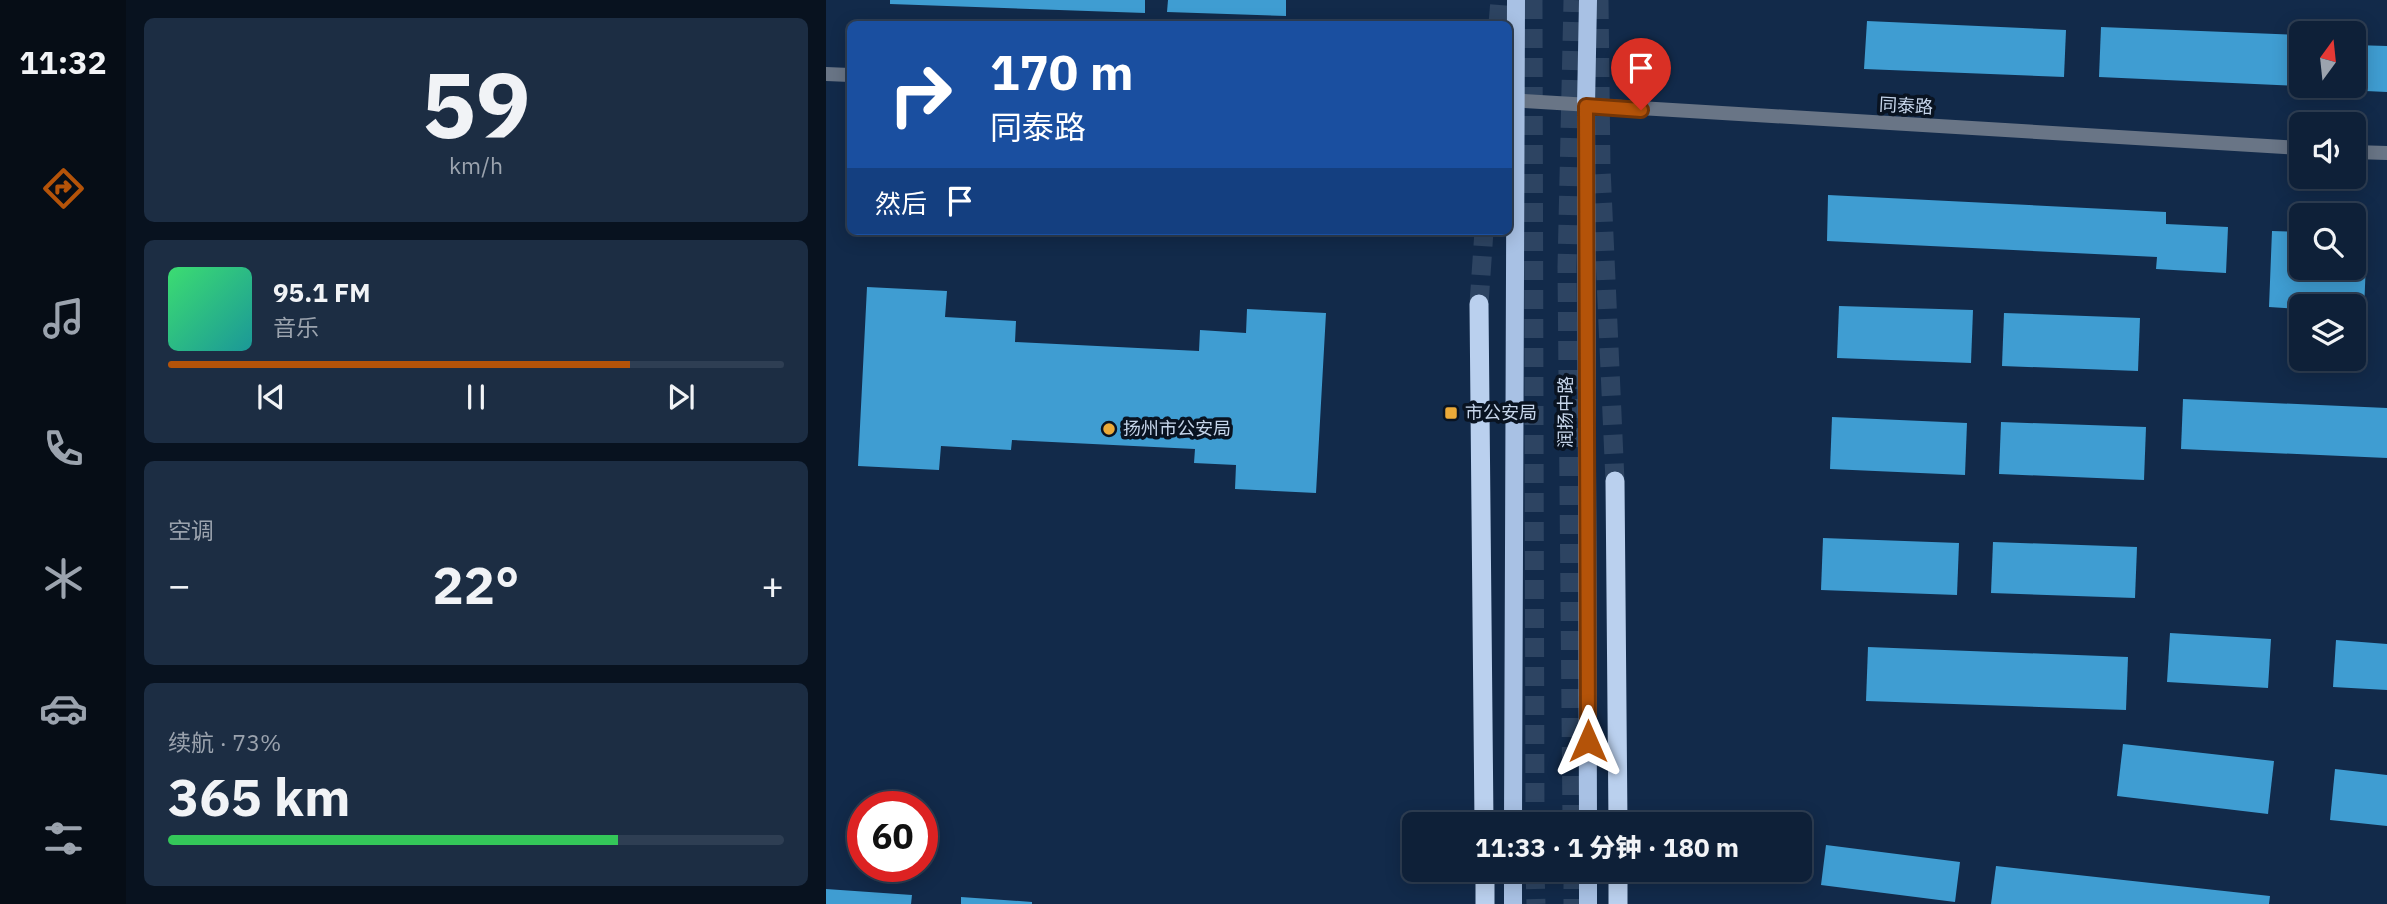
<!DOCTYPE html>
<html lang="zh">
<head>
<meta charset="utf-8">
<style>
	:root { --surface:#0e2038; --page:#1c2d43; --text:#f1f3f6; --muted:#9ba3ae; --line:#2e3e53; --accent:#b45309 }
	body { margin:0; font-family:"IBM Plex Sans","Noto Sans SC",sans-serif; background:var(--page); color:var(--text); height:100vh; display:flex; flex-direction:column; font-size:26px; white-space:nowrap }
	* { box-sizing:border-box; margin:0 }
	p { font-size:23px; color:var(--muted) }
	.icon { flex:none; width:38px; height:38px; fill:none; stroke:currentColor; stroke-width:2; stroke-linecap:round; stroke-linejoin:round }
	.map { position:relative; flex:1; overflow:hidden }
	.panel { display:flex; flex-direction:column; gap:18px; padding:18px; background:#08121f; width:700px }
	.panel>* { flex:none }
	.hud { position:absolute; left:21px; top:21px; width:665px; height:214px; border-radius:10px; box-shadow:0 4px 18px #0003,0 0 0 2px var(--line); background:#1a4fa0; color:#fff; overflow:hidden }
	.needle { width:46px; rotate:15deg }
	.controls { position:absolute; left:1463px; top:21px; display:grid; gap:14px }
	.controls a { display:grid; place-items:center; width:77px; height:77px; border-radius:10px; background:var(--surface); box-shadow:0 4px 18px #0003,0 0 0 2px var(--line); font-size:35px }
	.speed { position:absolute; left:21px; top:791px; display:flex; gap:14px; font-size:35px; font-weight:700; text-align:center }
	.speed>* { display:grid; place-content:center; width:91px; height:91px; border-radius:50%; background:var(--surface); box-shadow:0 4px 18px #0003,0 0 0 2px var(--line); line-height:1 }
	.speed .limit { border:10px solid #d22; background:#fff; color:#111 }
	.pin { position:absolute; display:grid; place-items:center; width:60px; height:60px; color:#fff; margin:-72px -30px; border-radius:50% 50% 50% 0; rotate:-45deg; box-shadow:0 0 7px #0007 }
	.pin .icon { rotate:45deg }
	.me { position:absolute; width:77px; margin:-38px; rotate:0deg; stroke-linejoin:round; filter:drop-shadow(0 0 5px #0008) }
	.turn { display:flex; align-items:center; gap:24px; height:147px; padding:0 28px; font-size:32px }
	.turn .icon { width:91px; height:91px; stroke-width:2.5 }
	.turn b { display:block; font-size:49px; line-height:60px }
	.then { display:flex; align-items:center; height:66px; padding:0 28px; background:#0003; gap:14px; font-size:26px }
	.big { font-size:52px; font-weight:800; line-height:1.1 }
	.panel .card { flex:1; display:flex; flex-direction:column; justify-content:center; gap:10px; min-width:0; padding:0 24px; border-radius:10px; background:var(--page) }
	.panel .dial { align-items:center; gap:0 }
	.dial b { font-size:91px; line-height:1 }
	.song { display:flex; align-items:center; gap:21px }
	.cover { width:84px; height:84px; border-radius:10px; background:linear-gradient(135deg,hsl(140 70% 55%),hsl(180 70% 35%)) }
	.played { height:7px; border-radius:4px; background:linear-gradient(90deg,var(--accent) 75%,var(--line) 75%) }
	.keys { display:flex; justify-content:space-around; direction:ltr }
	.heat { display:flex; justify-content:space-between; align-items:center; font-size:38px; direction:ltr }
	.charge { height:10px; border-radius:5px; background:linear-gradient(90deg,#34c759 73%,var(--line) 0) }
	.trip { position:absolute; left:576px; top:812px; width:410px; height:70px; border-radius:10px; background:var(--surface); box-shadow:0 4px 18px #0003,0 0 0 2px var(--line); font-weight:800; line-height:70px; text-align:center }
	main { display:flex; flex:1; min-height:0 }
	.tabs { display:flex; flex-direction:column; width:126px; justify-content:space-around; align-items:center; background:#060d16; color:var(--muted) }
	.tabs .icon { width:49px; height:49px }
	.tabs .selected { color:var(--accent) }
	.tabs b { font-size:32px; color:var(--text) }
	.map>svg:first-child { display:block }
	.building { fill:#3f9dd2 }
	.lines { fill:none; stroke-linecap:round; stroke-linejoin:round }
	.trunk-tunnel { stroke:#2d4462; stroke-width:19; stroke-dasharray:19 10; stroke-linecap:butt }
	.tertiary { stroke:#697586; stroke-width:14 }
	.primary { stroke:#a8c1e4; stroke-width:18 }
	.trunk { stroke:#bad0ee; stroke-width:19 }
	.route-casing { stroke:#753606; stroke-width:18 }
	.route { stroke:#b45309; stroke-width:12 }
	.poi-dot { fill:#ebaa39; stroke:#091321; stroke-width:2.5 }
	.labels { text-anchor:middle; stroke-width:7; stroke-linejoin:round; paint-order:stroke }
	.street-label { font-size:18px; fill:#c6d5ea; stroke:#091321 }
	.poi-label { font-size:18px; fill:#c6d5ea; stroke:#091321; text-anchor:start }
</style>
</head>
<body>
<main>
<nav class="tabs">
<b>11:32</b>
<svg class="icon selected" aria-label="directions" viewBox="0 0 24 24"><path d="M12 3l9 9-9 9-9-9zM9 14v-3h6M13 9l2 2-2 2"/></svg>
<svg class="icon" aria-label="music" viewBox="0 0 24 24"><path d="M9 18V5l10-2v13"/><circle cx="6" cy="18" r="3"/><circle cx="16" cy="16" r="3"/></svg>
<svg class="icon" aria-label="phone" viewBox="0 0 24 24"><path d="M5 4h4l2 5-3 2q2 4 5 5l2-3 5 2v4C11 20 4 13 5 4z"/></svg>
<svg class="icon" aria-label="climate" viewBox="0 0 24 24"><path d="M12 3v18M4 7l16 10M4 17L20 7"/></svg>
<svg class="icon" aria-label="car" viewBox="0 0 24 24"><path d="M5 17H2v-5l4-1 3-4h7l3 4 3 1v5h-3M9 17h6M6 11h13"/><circle cx="7" cy="17" r="2"/><circle cx="17" cy="17" r="2"/></svg>
<svg class="icon" aria-label="filters" viewBox="0 0 24 24"><path d="M4 7h16M4 17h16"/><circle cx="9" cy="7" r="2"/><circle cx="15" cy="17" r="2"/></svg>
</nav>
<section class="panel">
<div class="card dial"><b>59</b><p>km/h</p></div>
<div class="card">
<div class="song"><i class="cover"></i><div><b>95.1 FM</b><p>音乐</p></div></div>
<div class="played"></div>
<div class="keys"><svg class="icon" aria-label="previous" viewBox="0 0 24 24"><path d="M18 5L8 12l10 7zM5 5v14"/></svg><svg class="icon" aria-label="pause" viewBox="0 0 24 24"><path d="M8 5v14M16 5v14"/></svg><svg class="icon" aria-label="next" viewBox="0 0 24 24"><path d="M6 5l10 7-10 7zM19 5v14"/></svg></div>
</div>
<div class="card"><p>空调</p>
<div class="heat"><a>−</a><b class="big">22°</b><a>+</a></div>
</div>
<div class="card"><p>续航 · 73%</p><b class="big">365 km</b><div class="charge"></div></div>
</section>
<div class="map">
<svg width="1561" height="904" viewBox="0 0 1561 904">
	<rect width="100%" height="100%" fill="#122a4a"/>
	<g class="building">
		<path d="M 64,0 L 319,0 L 319,13 L 64,4 Z"/>
		<path d="M 342,0 L 460,0 L 460,16 L 341,12 Z"/>
		<path d="M 1041,21 L 1240,30 L 1238,77 L 1038,69 Z"/>
		<path d="M 1275,27 L 1475,35 L 1473,86 L 1273,77 Z"/>
		<path d="M 1528,45 L 1561,46 L 1561,92 L 1496,89 L 1496,86 L 1528,86 Z"/>
		<path d="M 1002,195 L 1340,212 L 1340,224 L 1402,227 L 1400,273 L 1330,269 L 1331,257 L 1001,241 Z"/>
		<path d="M 1446,231 L 1475,232 L 1475,268 L 1528,268 L 1528,235 L 1541,235 L 1538,312 L 1528,311 L 1528,306 L 1475,306 L 1475,309 L 1443,307 Z"/>
		<path d="M 41,287 L 121,291 L 119,317 L 190,321 L 189,342 L 373,351 L 374,330 L 420,333 L 421,309 L 500,313 L 490,493 L 409,489 L 410,465 L 368,463 L 369,449 L 186,440 L 185,450 L 115,446 L 113,470 L 32,466 Z"/>
		<path d="M 1013,306 L 1147,310 L 1145,363 L 1011,358 Z"/>
		<path d="M 1178,313 L 1314,318 L 1312,371 L 1176,366 Z"/>
		<path d="M 1357,399 L 1561,408 L 1561,458 L 1355,449 Z"/>
		<path d="M 1006,417 L 1141,423 L 1139,475 L 1004,469 Z"/>
		<path d="M 1175,422 L 1320,427 L 1318,480 L 1173,474 Z"/>
		<path d="M 997,538 L 1133,543 L 1131,595 L 995,590 Z"/>
		<path d="M 1167,542 L 1311,547 L 1309,598 L 1165,593 Z"/>
		<path d="M 1344,633 L 1445,639 L 1442,688 L 1341,682 Z"/>
		<path d="M 1510,640 L 1561,644 L 1561,690 L 1507,687 Z"/>
		<path d="M 1042,647 L 1302,657 L 1300,710 L 1040,701 Z"/>
		<path d="M 1297,744 L 1448,761 L 1442,814 L 1291,796 Z"/>
		<path d="M 1509,769 L 1561,775 L 1561,826 L 1504,820 Z"/>
		<path d="M 1000,845 L 1134,862 L 1129,902 L 995,885 Z"/>
		<path d="M 1170,866 L 1444,896 L 1443,904 L 1165,904 Z"/>
		<path d="M 0,889 L 86,895 L 85,904 L 0,904 Z"/>
		<path d="M 135,897 L 206,902 L 206,904 L 135,904 Z"/>
	</g>
	<g class="lines">
		<g class="trunk-tunnel">
			<path d="M 707,0 L 709,824"/>
			<path d="M 773,0 L 775,168 L 789,481"/>
			<path d="M 672,24 L 674,0"/>
			<path d="M 653,304 L 658,231"/>
			<path d="M 746,824 L 741,267 L 747,0"/>
			<path d="M 709,870 L 710,904"/>
			<path d="M 747,870 L 747,904"/>
		</g>
		<g class="tertiary">
			<path d="M 0,74 L 24,75"/>
			<path d="M 682,100 L 1475,148"/>
			<path d="M 1528,152 L 1561,153"/>
		</g>
		<g class="primary">
			<path d="M 762,0 L 760,106 L 762,824"/>
			<path d="M 687,824 L 690,0"/>
			<path d="M 762,870 L 762,904"/>
			<path d="M 687,904 L 687,870"/>
		</g>
		<g class="trunk">
			<path d="M 653,304 L 658,824"/>
			<path d="M 789,481 L 792,824"/>
			<path d="M 659,870 L 659,904"/>
			<path d="M 792,870 L 792,904"/>
		</g>
	</g>
	<g class="lines">
		<defs>
			<path id="route" d="M 762,741 L 760,106 L 815,110"/>
		</defs>
		<use href="#route" class="route-casing"/>
		<use href="#route" class="route"/>
	</g>
	<g class="poi-dot">
		<rect x="618" y="406" width="14" height="14" rx="3.5"/>
		<circle cx="283" cy="429" r="7"/>
	</g>
	<g class="labels">
		<g class="street-label">
			<text transform="translate(1080 106) rotate(3)" y="6">同泰路</text>
			<text transform="translate(740 412) rotate(-90)" y="6">润扬中路</text>
		</g>
		<g class="poi-label">
			<text x="639" y="419">市公安局</text>
			<text x="297" y="435">扬州市公安局</text>
		</g>
	</g>
</svg>
<div class="controls">
<a><svg class="needle" viewBox="-14 -14 28 28"><path d="M0-13l5 13h-10z" fill="#e53935"/><path d="M0 13l5-13h-10z" fill="#9ba3ae"/></svg></a>
<a><svg class="icon" aria-label="sound" viewBox="0 0 24 24"><path d="M4 9h4l5-4v14l-5-4H4zM17 9q2 3 0 6"/></svg></a>
<a><svg class="icon" aria-label="search" viewBox="0 0 24 24"><circle cx="10" cy="10" r="6"/><path d="M15 15l6 6"/></svg></a>
<a><svg class="icon" aria-label="layers" viewBox="0 0 24 24"><path d="M12 4l9 5-9 5-9-5zM3 14l9 5 9-5"/></svg></a>
</div>
<div class="speed"><div class="limit">60</div></div>
<div class="pin" style="left:815px;top:110px;background:#d93025"><svg class="icon" aria-label="arrive" viewBox="0 0 24 24"><path d="M6 21V4h12l-3 4 3 4H6"/></svg></div>
<svg class="me" style="left:762px;top:741px" viewBox="-20 -20 40 40"><path d="M0-17L14 15 0 8-14 15z" fill="#b45309" stroke="#fff" stroke-width="4"/></svg>
<div class="trip">11:33 · 1 分钟 · 180 m</div>
<div class="hud">
<div class="turn"><svg class="icon" aria-label="right" viewBox="0 0 24 24"><path d="M7 20v-9h11M14 6l5 5-5 5"/></svg><div><b>170 m</b>同泰路</div></div>
<div class="then">然后<svg class="icon" aria-label="arrive" viewBox="0 0 24 24"><path d="M6 21V4h12l-3 4 3 4H6"/></svg></div>
</div>
</div>
</main>
</body>
</html>
